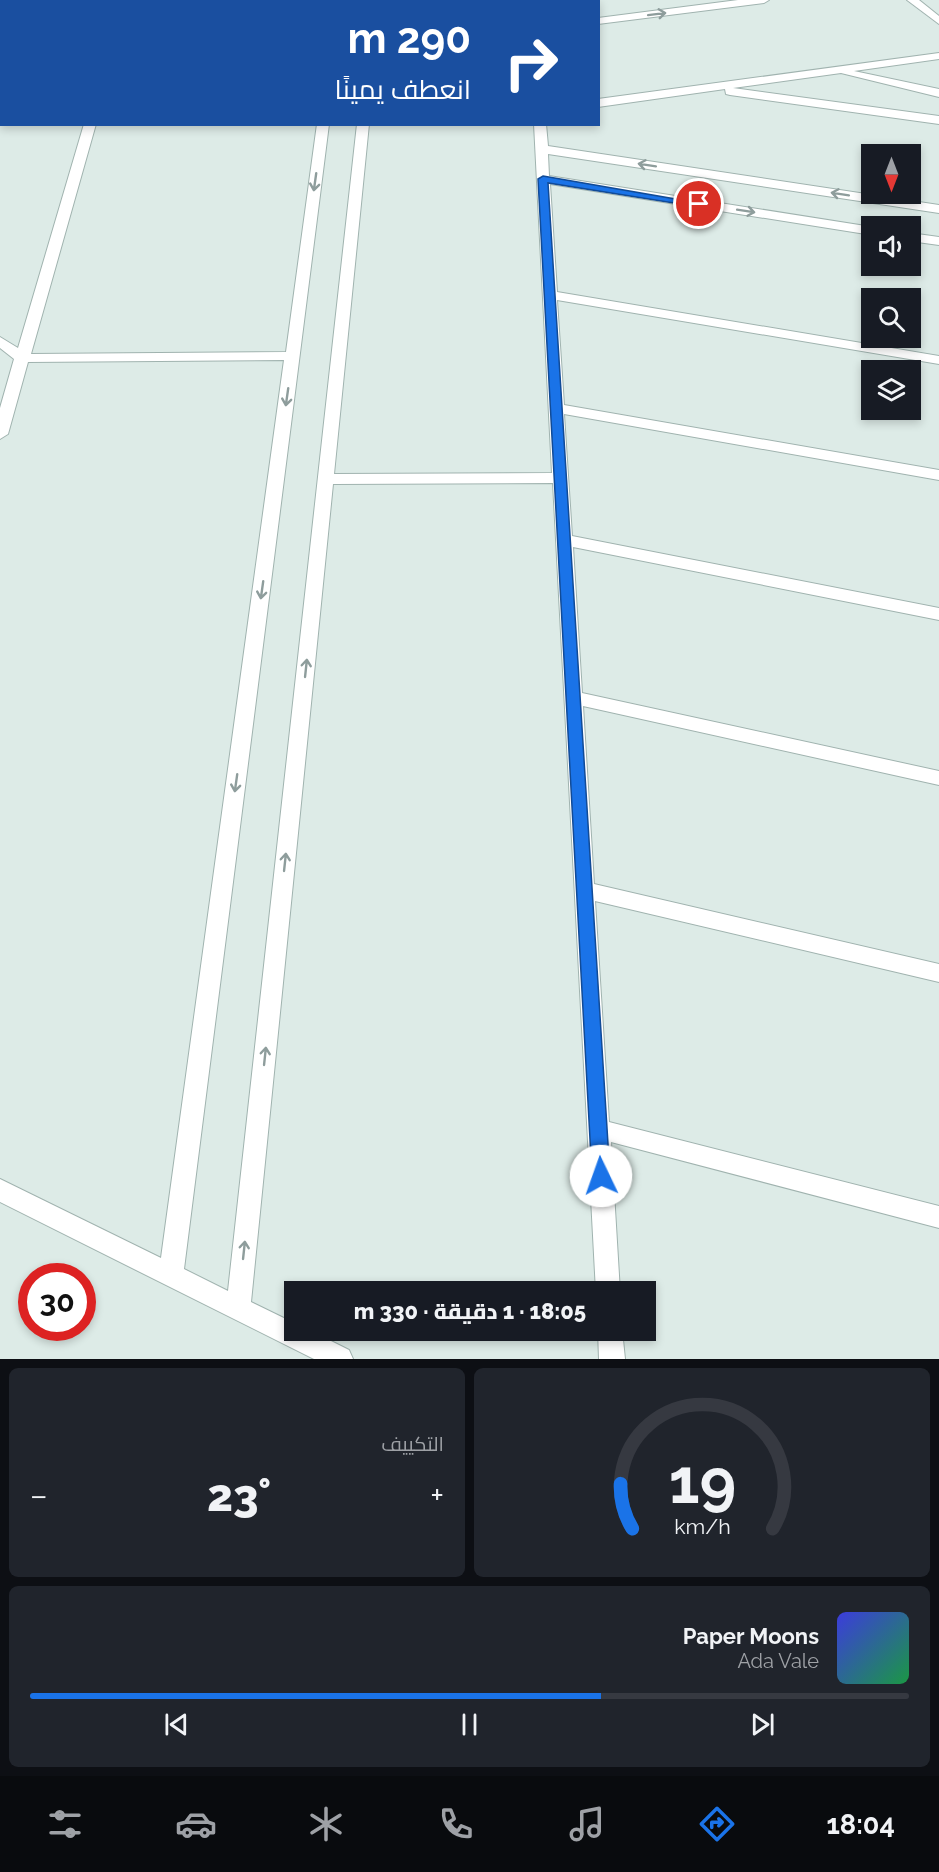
<!DOCTYPE html>
<html lang="ar">
<head>
<meta charset="utf-8">
<style>
	:root { --surface:#171b24; --page:#20242c; --text:#f1f3f6; --muted:#9ea1a6; --line:#363941; --accent:#1a73e8 }
	body { margin:0; font-family:Raleway,Cairo,sans-serif; background:var(--page); color:var(--text); direction:rtl; height:100vh; display:flex; flex-direction:column; font-size:22px; white-space:nowrap }
	* { box-sizing:border-box; margin:0 }
	p { font-size:20px; color:var(--muted) }
	.icon { flex:none; width:33px; height:33px; fill:none; stroke:currentColor; stroke-width:2; stroke-linecap:round; stroke-linejoin:round }
	.map { position:relative; height:1359px; overflow:hidden; direction:ltr }
	.drawer { display:flex; flex-direction:column; gap:9px; padding:9px; background:#0d0f14; flex:1 }
	.drawer>* { flex:none }
	.hud { position:absolute; left:0px; top:0px; width:600px; height:126px; box-shadow:0 3px 9px #0003; direction:rtl; background:#1a4fa0; color:#fff; overflow:hidden }
	.needle { width:39px; rotate:180deg }
	.fabs { position:absolute; left:861px; top:144px; display:grid; gap:12px }
	.fabs a { display:grid; place-items:center; width:60px; height:60px; border-radius:0px; background:var(--surface); box-shadow:0 3px 9px #0003; font-size:30px }
	.speed { position:absolute; left:18px; top:1263px; display:flex; gap:12px; font-size:30px; font-weight:700; text-align:center }
	.speed>* { display:grid; place-content:center; width:78px; height:78px; border-radius:50%; background:var(--surface); box-shadow:0 3px 9px #0003; line-height:1 }
	.speed .limit { border:9px solid #d22; background:#fff; color:#111 }
	.pin { position:absolute; display:grid; place-items:center; width:51px; height:51px; color:#fff; margin:-26px; border:3px solid #fff; border-radius:50%; box-shadow:0 2px 6px #0007 }
	.me { position:absolute; width:66px; margin:-33px; rotate:357deg; stroke-linejoin:round; filter:drop-shadow(0 0 4px #0008) }
	.turn { display:flex; align-items:center; gap:21px; height:126px; padding:0 30px; font-size:27px }
	.turn .icon { width:78px; height:78px; stroke-width:2.5 }
	.turn b { display:block; font-size:42px; line-height:51px }
	.big { font-size:45px; font-weight:800; line-height:1.1 }
	.drawer .card { flex:1; display:flex; flex-direction:column; justify-content:center; gap:9px; min-width:0; padding:0 21px; border-radius:9px; background:var(--page) }
	.drawer .dial { align-items:center; gap:0 }
	.dial svg { height:156px; overflow:visible; fill:none; stroke:var(--line); stroke-width:7; stroke-linecap:round; text-anchor:middle }
	.dial text { fill:var(--text); stroke:none }
	.song { display:flex; align-items:center; gap:18px }
	.cover { width:72px; height:72px; border-radius:9px; background:linear-gradient(135deg,hsl(240 70% 55%),hsl(140 70% 35%)) }
	.played { height:6px; border-radius:3px; background:linear-gradient(90deg,var(--accent) 65%,var(--line) 65%) }
	.keys { display:flex; justify-content:space-around; direction:ltr }
	.heat { display:flex; justify-content:space-between; align-items:center; font-size:33px; direction:ltr }
	.drawer .tiles { flex:1; display:grid; gap:9px; grid-template-columns:1fr 1fr }
	.card:last-child { grid-column:span 2 }
	.trip { position:absolute; left:284px; top:1281px; width:372px; height:60px; border-radius:0px; background:var(--surface); box-shadow:0 3px 9px #0003; font-weight:800; line-height:60px; text-align:center; direction:rtl }
	.tab-bar { display:flex; height:96px; justify-content:space-around; align-items:center; background:#090b0e; color:var(--muted) }
	.tab-bar .icon { width:42px; height:42px }
	.tab-bar .on { color:var(--accent) }
	.tab-bar b { font-size:27px; color:var(--text) }
	.map>svg:first-child { display:block }
	.lines { fill:none; stroke-linecap:round; stroke-linejoin:round }
	.street-casing { stroke:#a0b3af; stroke-width:2 }
	.street { fill:#fff; fill-rule:evenodd }
	.oneway { stroke:#8e9d9c }
	.route { fill:#1a73e8; stroke:#114b97; stroke-width:1.5 }
</style>
</head>
<body>
<div class="map">
<svg width="939" height="1359" viewBox="0 0 939 1359">
	<rect width="100%" height="100%" fill="#ddebe7"/>
	<g class="lines">
		<defs>
			<g id="street">
				<rect x="355" y="0" width="10" height="2"/>
				<path d="M 549,0 L 573,0 L 548,2 Z"/>
				<path d="M 738,0 L 769,0 L 764,3 L 598,24 L 598,18 Z"/>
				<path d="M 907,0 L 919,0 L 939,16 L 939,24 Z"/>
				<rect x="0" y="28" width="2" height="6"/>
				<rect x="0" y="51" width="2" height="6"/>
				<path d="M 939,53 L 939,59 L 854,71 L 939,89 L 939,97 L 841,73 L 733,88 L 939,116 L 939,124 L 730,95 L 726,94 L 725,89 L 598,107 L 598,99 Z"/>
				<path d="M 84,124 L 96,124 L 31,354 L 286,352 L 317,124 L 329,124 L 184,1269 L 228,1291 L 357,124 L 369,124 L 334,474 L 552,473 L 534,124 L 546,124 L 548,146 L 939,205 L 939,213 L 548,154 L 549,176 L 872,227 L 872,235 L 550,184 L 557,292 L 939,356 L 939,364 L 557,300 L 564,405 L 939,470 L 939,480 L 564,414 L 572,536 L 939,608 L 939,620 L 573,547 L 582,693 L 939,771 L 939,785 L 583,706 L 594,884 L 939,964 L 939,982 L 595,901 L 609,1122 L 939,1206 L 939,1228 L 611,1142 L 620,1292 L 596,1292 L 553,483 L 333,484 L 251,1302 L 294,1323 L 294,1330 L 309,1330 L 349,1350 L 353,1359 L 314,1359 L 0,1202 L 0,1179 L 161,1258 L 284,360 L 28,362 L 8,434 L 0,439 L 0,408 L 14,359 L 0,348 L 0,337 L 18,348 Z"/>
				<path d="M 910,233 L 939,237 L 939,245 L 910,241 Z"/>
				<path d="M 598,1330 L 622,1330 L 625,1359 L 599,1359 Z"/>
			</g>
		</defs>
		<use href="#street" class="street-casing"/>
		<use href="#street" class="street"/>
	</g>
	<defs><path id="oneway-shaft" d="M-6 0H5M1.5-3L5.5 0L1.5 3" fill="none" stroke-width="1.6" stroke-linecap="round" stroke-linejoin="round" transform="scale(1.5)"/></defs>
	<g class="oneway">
		<use href="#oneway-shaft" transform="translate(657 14) rotate(-7)"/>
		<use href="#oneway-shaft" transform="translate(647 165) rotate(-171)"/>
		<use href="#oneway-shaft" transform="translate(315 182) rotate(98)"/>
		<use href="#oneway-shaft" transform="translate(840 194) rotate(-171)"/>
		<use href="#oneway-shaft" transform="translate(746 211) rotate(9)"/>
		<use href="#oneway-shaft" transform="translate(287 397) rotate(98)"/>
		<use href="#oneway-shaft" transform="translate(262 590) rotate(98)"/>
		<use href="#oneway-shaft" transform="translate(306 668) rotate(-84)"/>
		<use href="#oneway-shaft" transform="translate(236 783) rotate(98)"/>
		<use href="#oneway-shaft" transform="translate(285 862) rotate(-84)"/>
		<use href="#oneway-shaft" transform="translate(265 1056) rotate(-84)"/>
		<use href="#oneway-shaft" transform="translate(244 1250) rotate(-84)"/>
	</g>
	<path class="route" d="M 543,176 L 704,204 L 699,207 L 548,183 L 610,1176 L 607,1181 L 601,1184 L 595,1181 L 592,1176 L 538,179 Z"/>
</svg>
<div class="fabs">
<a><svg class="needle" viewBox="-14 -14 28 28"><path d="M0-13l5 13h-10z" fill="#e53935"/><path d="M0 13l5-13h-10z" fill="#9ea1a6"/></svg></a>
<a><svg class="icon" aria-label="sound" viewBox="0 0 24 24"><path d="M4 9h4l5-4v14l-5-4H4zM17 9q2 3 0 6"/></svg></a>
<a><svg class="icon" aria-label="search" viewBox="0 0 24 24"><circle cx="10" cy="10" r="6"/><path d="M15 15l6 6"/></svg></a>
<a><svg class="icon" aria-label="layers" viewBox="0 0 24 24"><path d="M12 4l9 5-9 5-9-5zM3 14l9 5 9-5"/></svg></a>
</div>
<div class="speed"><div class="limit">30</div></div>
<div class="pin" style="left:699px;top:204px;background:#d93025"><svg class="icon" aria-label="arrive" viewBox="0 0 24 24"><path d="M6 21V4h12l-3 4 3 4H6"/></svg></div>
<svg class="me" style="left:601px;top:1176px" viewBox="-20 -20 40 40"><circle r="19" fill="#fff"/><path d="M0-13L10 11 0 6-10 11z" fill="#1a73e8"/></svg>
<div class="trip">18:05 · 1 دقيقة · 330 m</div>
<div class="hud">
<div class="turn"><svg class="icon" aria-label="right" viewBox="0 0 24 24"><path d="M7 20v-9h11M14 6l5 5-5 5"/></svg><div><b>290 m</b>انعطف يمينًا</div></div>
</div>
</div>
<section class="drawer">
<div class="tiles">
<div class="card dial"><svg viewBox="0 0 100 80">
<path d="M14 69A42 42 0 1 1 86 69"/>
<path d="M14 69A42 42 0 0 1 8 46" stroke="#1a73e8"/>
<text x="50" y="56" font-size="32" font-weight="700">19</text>
<text x="50" y="72" font-size="11">km/h</text>
</svg></div>
<div class="card"><p>التكييف</p>
<div class="heat"><a>−</a><b class="big">23°</b><a>+</a></div>
</div>
<div class="card">
<div class="song"><i class="cover"></i><div><b>Paper Moons</b><p>Ada Vale</p></div></div>
<div class="played"></div>
<div class="keys"><svg class="icon" aria-label="previous" viewBox="0 0 24 24"><path d="M18 5L8 12l10 7zM5 5v14"/></svg><svg class="icon" aria-label="pause" viewBox="0 0 24 24"><path d="M8 5v14M16 5v14"/></svg><svg class="icon" aria-label="next" viewBox="0 0 24 24"><path d="M6 5l10 7-10 7zM19 5v14"/></svg></div>
</div>
</div>
</section>
<nav class="tab-bar">
<b>18:04</b>
<svg class="icon on" aria-label="directions" viewBox="0 0 24 24"><path d="M12 3l9 9-9 9-9-9zM9 14v-3h6M13 9l2 2-2 2"/></svg>
<svg class="icon" aria-label="music" viewBox="0 0 24 24"><path d="M9 18V5l10-2v13"/><circle cx="6" cy="18" r="3"/><circle cx="16" cy="16" r="3"/></svg>
<svg class="icon" aria-label="phone" viewBox="0 0 24 24"><path d="M5 4h4l2 5-3 2q2 4 5 5l2-3 5 2v4C11 20 4 13 5 4z"/></svg>
<svg class="icon" aria-label="climate" viewBox="0 0 24 24"><path d="M12 3v18M4 7l16 10M4 17L20 7"/></svg>
<svg class="icon" aria-label="car" viewBox="0 0 24 24"><path d="M5 17H2v-5l4-1 3-4h7l3 4 3 1v5h-3M9 17h6M6 11h13"/><circle cx="7" cy="17" r="2"/><circle cx="17" cy="17" r="2"/></svg>
<svg class="icon" aria-label="filters" viewBox="0 0 24 24"><path d="M4 7h16M4 17h16"/><circle cx="9" cy="7" r="2"/><circle cx="15" cy="17" r="2"/></svg>
</nav>
</body>
</html>
